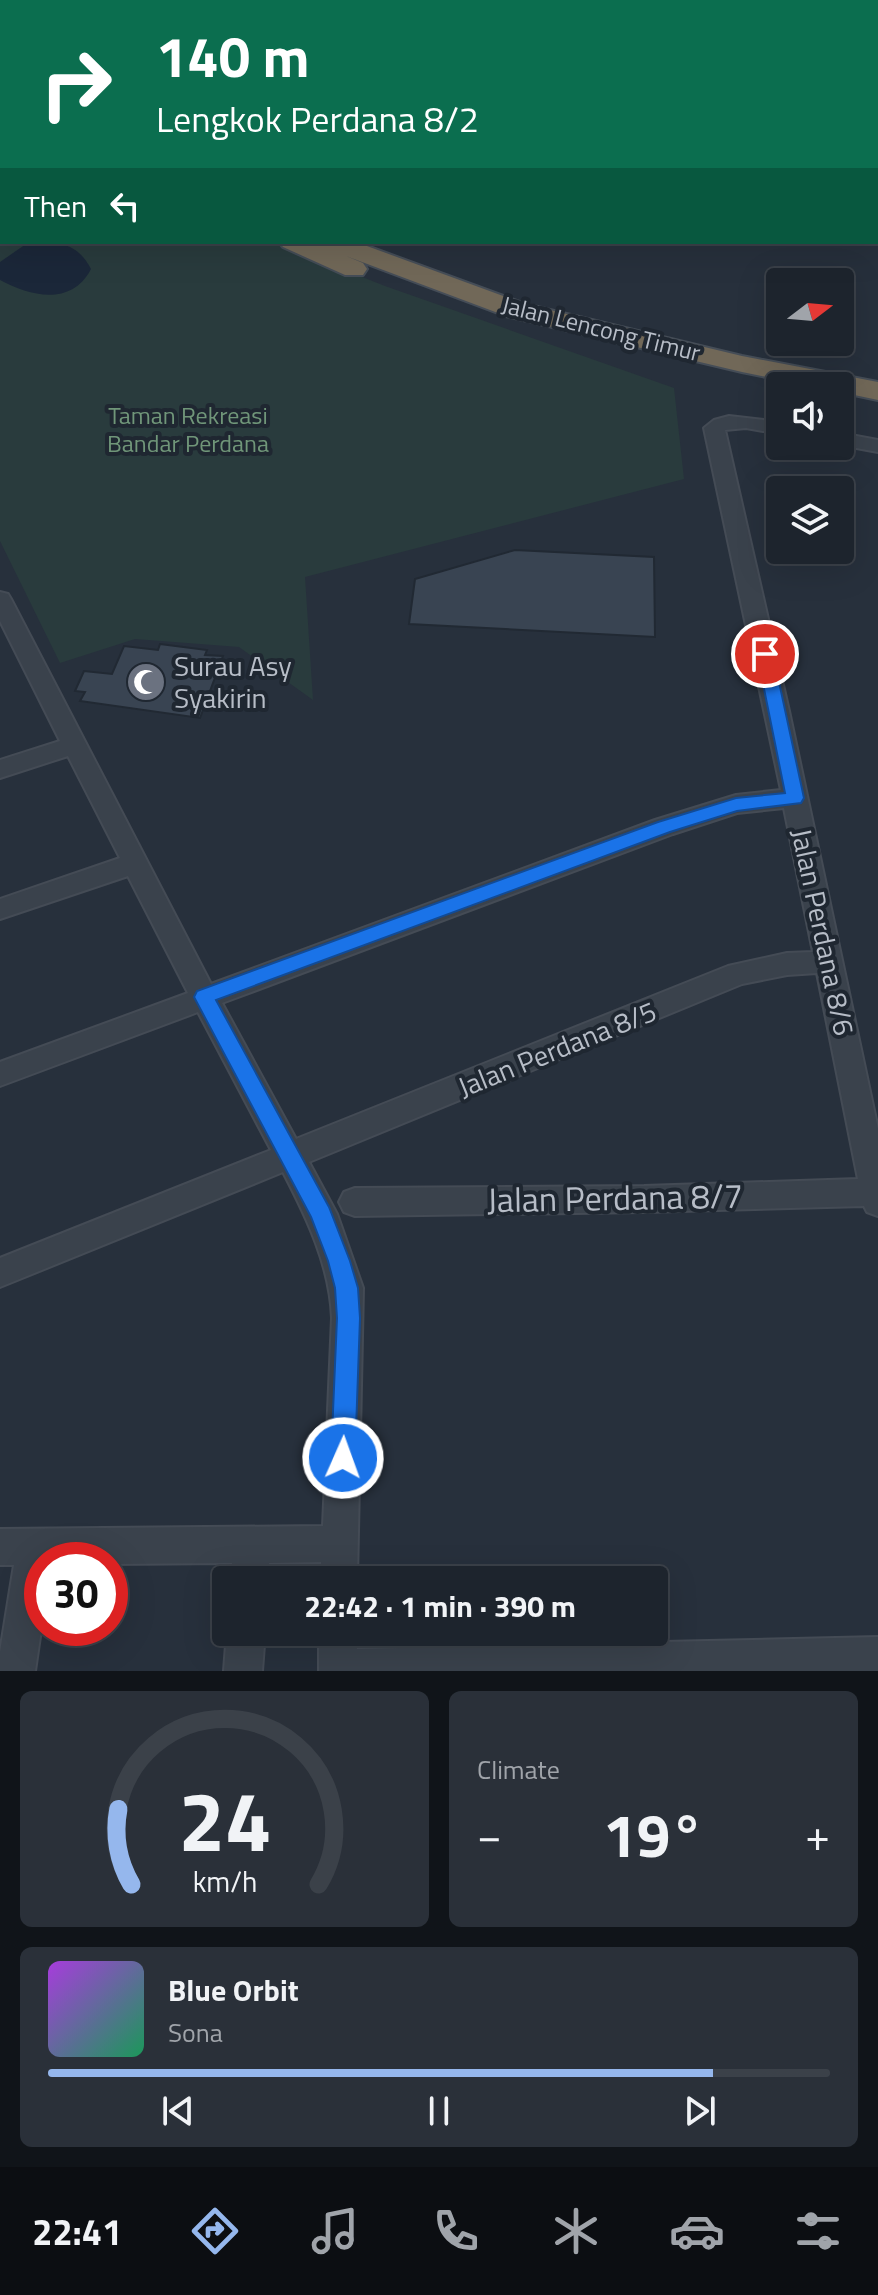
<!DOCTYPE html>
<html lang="en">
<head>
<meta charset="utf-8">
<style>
	:root { --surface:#1d242d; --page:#2a3039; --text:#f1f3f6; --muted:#a0a4aa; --line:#3b4149; --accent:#95b7ed }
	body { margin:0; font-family:"Titillium Web",sans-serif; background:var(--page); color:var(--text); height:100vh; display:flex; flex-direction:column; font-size:30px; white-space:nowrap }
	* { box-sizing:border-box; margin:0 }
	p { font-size:26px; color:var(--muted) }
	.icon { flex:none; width:44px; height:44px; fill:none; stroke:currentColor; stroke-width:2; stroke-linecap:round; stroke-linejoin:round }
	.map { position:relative; height:1671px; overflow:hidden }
	.side { display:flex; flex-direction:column; gap:20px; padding:20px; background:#101419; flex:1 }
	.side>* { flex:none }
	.banner { position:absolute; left:0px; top:0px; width:878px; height:244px; box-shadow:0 8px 32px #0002,0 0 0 2px var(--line); background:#0b6e4f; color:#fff; overflow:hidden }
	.needle { width:52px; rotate:74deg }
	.buttons { position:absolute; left:766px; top:268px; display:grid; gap:16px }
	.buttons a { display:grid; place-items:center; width:88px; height:88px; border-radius:8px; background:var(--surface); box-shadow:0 8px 32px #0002,0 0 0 2px var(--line); font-size:40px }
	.speed { position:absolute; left:24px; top:1542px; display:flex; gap:16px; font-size:40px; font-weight:700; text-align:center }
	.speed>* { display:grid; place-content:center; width:104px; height:104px; border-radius:50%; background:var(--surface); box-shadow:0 8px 32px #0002,0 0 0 2px var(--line); line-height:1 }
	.speed .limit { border:12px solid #d22; background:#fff; color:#111 }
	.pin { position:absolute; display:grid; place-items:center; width:68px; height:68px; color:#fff; margin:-34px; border:4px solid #fff; border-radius:50%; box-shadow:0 2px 8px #0007 }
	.me { position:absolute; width:88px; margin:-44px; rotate:2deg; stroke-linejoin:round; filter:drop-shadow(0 0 6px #0008) }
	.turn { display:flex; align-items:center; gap:28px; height:168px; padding:0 24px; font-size:36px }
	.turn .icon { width:104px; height:104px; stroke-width:2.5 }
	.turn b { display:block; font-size:56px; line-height:68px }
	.then { display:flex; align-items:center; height:76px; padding:0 24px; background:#0003; gap:16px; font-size:30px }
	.big { font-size:60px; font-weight:700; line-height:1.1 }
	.side .tile { flex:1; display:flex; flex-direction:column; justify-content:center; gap:12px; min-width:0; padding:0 28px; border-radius:12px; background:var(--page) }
	.side .dial { align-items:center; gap:0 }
	.dial svg { height:208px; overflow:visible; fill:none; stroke:var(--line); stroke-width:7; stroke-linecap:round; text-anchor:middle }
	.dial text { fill:var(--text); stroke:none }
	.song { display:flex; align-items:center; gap:24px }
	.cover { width:96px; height:96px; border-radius:12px; background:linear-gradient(135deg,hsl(280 70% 55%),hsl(150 70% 35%)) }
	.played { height:8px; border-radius:4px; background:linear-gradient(90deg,var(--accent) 85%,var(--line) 85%) }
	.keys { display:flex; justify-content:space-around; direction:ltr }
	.heat { display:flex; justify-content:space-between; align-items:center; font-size:44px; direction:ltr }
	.side .tiles { flex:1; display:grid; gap:20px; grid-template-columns:1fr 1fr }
	.tile:last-child { grid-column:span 2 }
	.trip { position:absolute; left:212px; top:1566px; width:456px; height:80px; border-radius:8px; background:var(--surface); box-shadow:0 8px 32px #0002,0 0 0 2px var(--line); font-weight:700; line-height:80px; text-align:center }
	.menu { display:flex; height:128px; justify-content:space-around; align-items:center; background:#0c0e12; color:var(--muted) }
	.menu .icon { width:56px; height:56px }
	.menu .on { color:var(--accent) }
	.menu b { font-size:36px; color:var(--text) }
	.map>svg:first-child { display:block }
	.green { fill:#293b3d }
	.water { fill:#1b2739 }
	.building { fill:#394452; stroke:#212933; stroke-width:2 }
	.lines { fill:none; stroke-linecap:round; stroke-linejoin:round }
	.minor-casing { stroke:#444b55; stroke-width:4 }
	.highway-casing { stroke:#454d57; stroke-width:4 }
	.minor { fill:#3a424c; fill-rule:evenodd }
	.highway { fill:#716858; fill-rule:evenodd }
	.route { fill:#1a73e8; stroke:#114b97; stroke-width:2 }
	.labels { text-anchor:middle; stroke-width:8; stroke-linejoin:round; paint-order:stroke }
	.far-street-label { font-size:24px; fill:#b7bdc7; stroke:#1f2731 }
	.far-park-label { font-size:24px; fill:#709679; stroke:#1f2731 }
	.poi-label { font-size:28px; fill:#b7bdc7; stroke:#1f2731; text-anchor:start }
	.street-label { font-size:28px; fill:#b7bdc7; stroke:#1f2731 }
	.near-street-label { font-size:34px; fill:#b7bdc7; stroke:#1f2731 }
</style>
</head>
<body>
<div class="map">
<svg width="878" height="1671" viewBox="0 0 878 1671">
	<rect width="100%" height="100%" fill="#27303c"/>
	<path class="green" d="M 0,82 L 2,242 L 274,242 L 385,286 L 674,388 L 684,479 L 305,577 L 313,700 L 239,647 L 135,639 L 60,663 L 0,541 Z"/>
	<path class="water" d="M 35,242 C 61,242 78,244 91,269 C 72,306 31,297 0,280 L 0,262 L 26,244 Z"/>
	<g class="building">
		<path d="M 515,550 L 654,557 L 655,637 L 409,624 L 415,579 Z"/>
		<path d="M 160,644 L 207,650 L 205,655 L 223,656 L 200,718 L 80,701 L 85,692 L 75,691 L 84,671 L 112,674 L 124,646 L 158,650 Z"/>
	</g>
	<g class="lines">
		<defs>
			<g id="minor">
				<path d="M 77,0 L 101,0 L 76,2 Z"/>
				<path d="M 238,0 L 253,0 L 254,2 L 239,2 Z"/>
				<path d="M 285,0 L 310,0 L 284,2 Z"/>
				<path d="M 409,0 L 435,0 L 408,2 Z"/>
				<path d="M 467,0 L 493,0 L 466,2 Z"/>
				<path d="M 658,0 L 679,0 L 657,2 Z"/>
				<path d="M 2,63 L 2,73 L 0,74 L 0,64 Z"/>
				<path d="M 729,416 L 780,422 L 780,434 L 746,428 L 725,430 L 789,711 L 878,1129 L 878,1216 L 867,1212 L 864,1206 L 644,1212 L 355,1216 L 344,1212 L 339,1202 L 344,1192 L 355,1188 L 644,1186 L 858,1179 L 817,973 L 787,975 L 742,984 L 309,1162 L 337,1214 L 363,1288 L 357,1580 L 321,1580 L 321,1562 L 269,1563 L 267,1580 L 231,1580 L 232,1563 L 110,1564 L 110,1560 L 42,1560 L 42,1623 L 35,1671 L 0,1671 L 0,1652 L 14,1565 L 0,1565 L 0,1529 L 323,1526 L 332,1318 C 330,1266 307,1218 283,1172 L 0,1287 L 0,1258 L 271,1150 L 198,1012 L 0,1086 L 0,1062 L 188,993 L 128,876 L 0,919 L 0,899 L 120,858 L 68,756 L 0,778 L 0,760 L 60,741 L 0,621 L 0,592 L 8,594 L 11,599 L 211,984 L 655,820 L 736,795 L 781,790 L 704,428 L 714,420 ZM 784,808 L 813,952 L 787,953 L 728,966 L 296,1139 L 222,1003 L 673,834 L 737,813 Z"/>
				<path d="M 840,433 L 878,440 L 878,452 L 840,445 Z"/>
				<path d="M 227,1632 L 265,1632 L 262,1671 L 224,1671 Z"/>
				<path d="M 319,1632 L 357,1632 L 357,1649 L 878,1637 L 878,1671 L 319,1671 Z"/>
			</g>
			<g id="highway">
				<rect x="0" y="13" width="2" height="15"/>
				<path d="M 2,50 L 2,66 L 0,67 L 0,51 Z"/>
				<path d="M 279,242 L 314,242 L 322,245 L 319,242 L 356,242 L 525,304 L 742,356 L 878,382 L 878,400 L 840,392 L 840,386 L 810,386 L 742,372 L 506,316 L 346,256 L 363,263 L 367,269 L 363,275 L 345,275 L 283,247 Z"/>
			</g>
		</defs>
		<use href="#minor" class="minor-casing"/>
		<use href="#highway" class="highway-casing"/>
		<use href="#minor" class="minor"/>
		<use href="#highway" class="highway"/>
	</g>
	<path class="route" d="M 765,649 L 773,654 L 804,798 L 801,803 L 737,811 L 670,832 L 216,1000 L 329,1207 L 350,1261 L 358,1288 L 360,1318 L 355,1458 L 352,1466 L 343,1469 L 335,1466 L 331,1458 L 337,1318 L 335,1288 L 328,1261 L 311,1217 L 194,997 L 197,991 L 658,822 L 736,798 L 785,793 L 757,654 Z"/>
	<defs>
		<symbol id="mosque-disc" viewBox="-11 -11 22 22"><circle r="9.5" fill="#6b7280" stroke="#1f2731"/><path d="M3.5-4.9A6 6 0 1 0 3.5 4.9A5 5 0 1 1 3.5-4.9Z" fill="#fff"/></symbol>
	</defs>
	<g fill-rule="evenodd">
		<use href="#mosque-disc" x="124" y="660" width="44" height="44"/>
	</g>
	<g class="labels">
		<g class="far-street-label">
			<text transform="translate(601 329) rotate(14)" y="8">Jalan Lencong Timur</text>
		</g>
		<g class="far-park-label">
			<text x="188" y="424">Taman Rekreasi<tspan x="188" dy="28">Bandar Perdana</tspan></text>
		</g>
		<g class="poi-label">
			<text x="174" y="676">Surau Asy<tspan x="174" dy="32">Syakirin</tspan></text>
		</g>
		<g class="street-label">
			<text transform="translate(823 932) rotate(78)" y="10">Jalan Perdana 8/6</text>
			<text transform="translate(557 1049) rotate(-22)" y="10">Jalan Perdana 8/5</text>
		</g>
		<g class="near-street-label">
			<text transform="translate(615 1198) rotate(-1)" y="12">Jalan Perdana 8/7</text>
		</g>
	</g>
</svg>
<div class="buttons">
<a><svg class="needle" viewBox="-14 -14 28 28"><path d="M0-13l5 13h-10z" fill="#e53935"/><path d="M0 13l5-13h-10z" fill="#a0a4aa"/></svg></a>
<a><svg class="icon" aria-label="sound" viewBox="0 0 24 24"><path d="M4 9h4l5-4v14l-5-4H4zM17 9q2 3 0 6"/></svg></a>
<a><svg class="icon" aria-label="layers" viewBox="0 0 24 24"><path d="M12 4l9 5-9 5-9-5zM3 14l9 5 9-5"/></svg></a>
</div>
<div class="speed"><div class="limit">30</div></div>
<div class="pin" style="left:765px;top:654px;background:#d93025"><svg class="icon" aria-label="arrive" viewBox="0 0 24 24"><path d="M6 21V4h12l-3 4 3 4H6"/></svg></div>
<svg class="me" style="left:343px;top:1458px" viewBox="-20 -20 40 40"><circle r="17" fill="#1a73e8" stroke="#fff" stroke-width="3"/><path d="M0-11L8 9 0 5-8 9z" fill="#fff"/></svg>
<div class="trip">22:42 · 1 min · 390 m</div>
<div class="banner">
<div class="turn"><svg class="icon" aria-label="right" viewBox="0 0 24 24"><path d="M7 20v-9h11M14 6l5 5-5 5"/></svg><div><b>140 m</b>Lengkok Perdana 8/2</div></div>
<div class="then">Then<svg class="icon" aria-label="left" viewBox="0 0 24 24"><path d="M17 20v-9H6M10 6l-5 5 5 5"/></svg></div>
</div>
</div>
<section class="side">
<div class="tiles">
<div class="tile dial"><svg viewBox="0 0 100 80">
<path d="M14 69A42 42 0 1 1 86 69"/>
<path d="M14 69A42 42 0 0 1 9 40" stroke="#95b7ed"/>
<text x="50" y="56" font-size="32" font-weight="700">24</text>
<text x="50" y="72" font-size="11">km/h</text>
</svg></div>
<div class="tile"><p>Climate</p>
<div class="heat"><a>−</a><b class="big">19°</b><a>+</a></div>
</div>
<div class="tile">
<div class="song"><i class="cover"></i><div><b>Blue Orbit</b><p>Sona</p></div></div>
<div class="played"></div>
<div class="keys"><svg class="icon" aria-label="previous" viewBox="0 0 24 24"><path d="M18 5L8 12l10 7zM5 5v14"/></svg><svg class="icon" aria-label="pause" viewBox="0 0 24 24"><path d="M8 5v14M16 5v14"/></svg><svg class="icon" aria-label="next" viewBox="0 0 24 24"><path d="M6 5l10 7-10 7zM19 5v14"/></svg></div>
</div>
</div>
</section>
<nav class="menu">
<b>22:41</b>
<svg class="icon on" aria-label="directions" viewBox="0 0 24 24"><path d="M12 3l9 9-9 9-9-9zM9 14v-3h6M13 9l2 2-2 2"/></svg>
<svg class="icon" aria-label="music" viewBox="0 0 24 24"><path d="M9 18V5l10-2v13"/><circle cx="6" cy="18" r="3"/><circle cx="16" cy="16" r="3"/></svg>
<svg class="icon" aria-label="phone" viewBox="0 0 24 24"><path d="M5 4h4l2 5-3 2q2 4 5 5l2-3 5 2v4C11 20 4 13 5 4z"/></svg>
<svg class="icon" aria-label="climate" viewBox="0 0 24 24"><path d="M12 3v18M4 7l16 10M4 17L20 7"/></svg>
<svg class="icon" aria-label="car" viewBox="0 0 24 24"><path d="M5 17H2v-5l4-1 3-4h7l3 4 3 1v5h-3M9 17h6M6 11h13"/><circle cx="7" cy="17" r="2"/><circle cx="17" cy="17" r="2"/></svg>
<svg class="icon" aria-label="filters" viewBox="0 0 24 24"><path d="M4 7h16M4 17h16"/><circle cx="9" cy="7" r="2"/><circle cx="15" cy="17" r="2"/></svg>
</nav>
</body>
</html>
